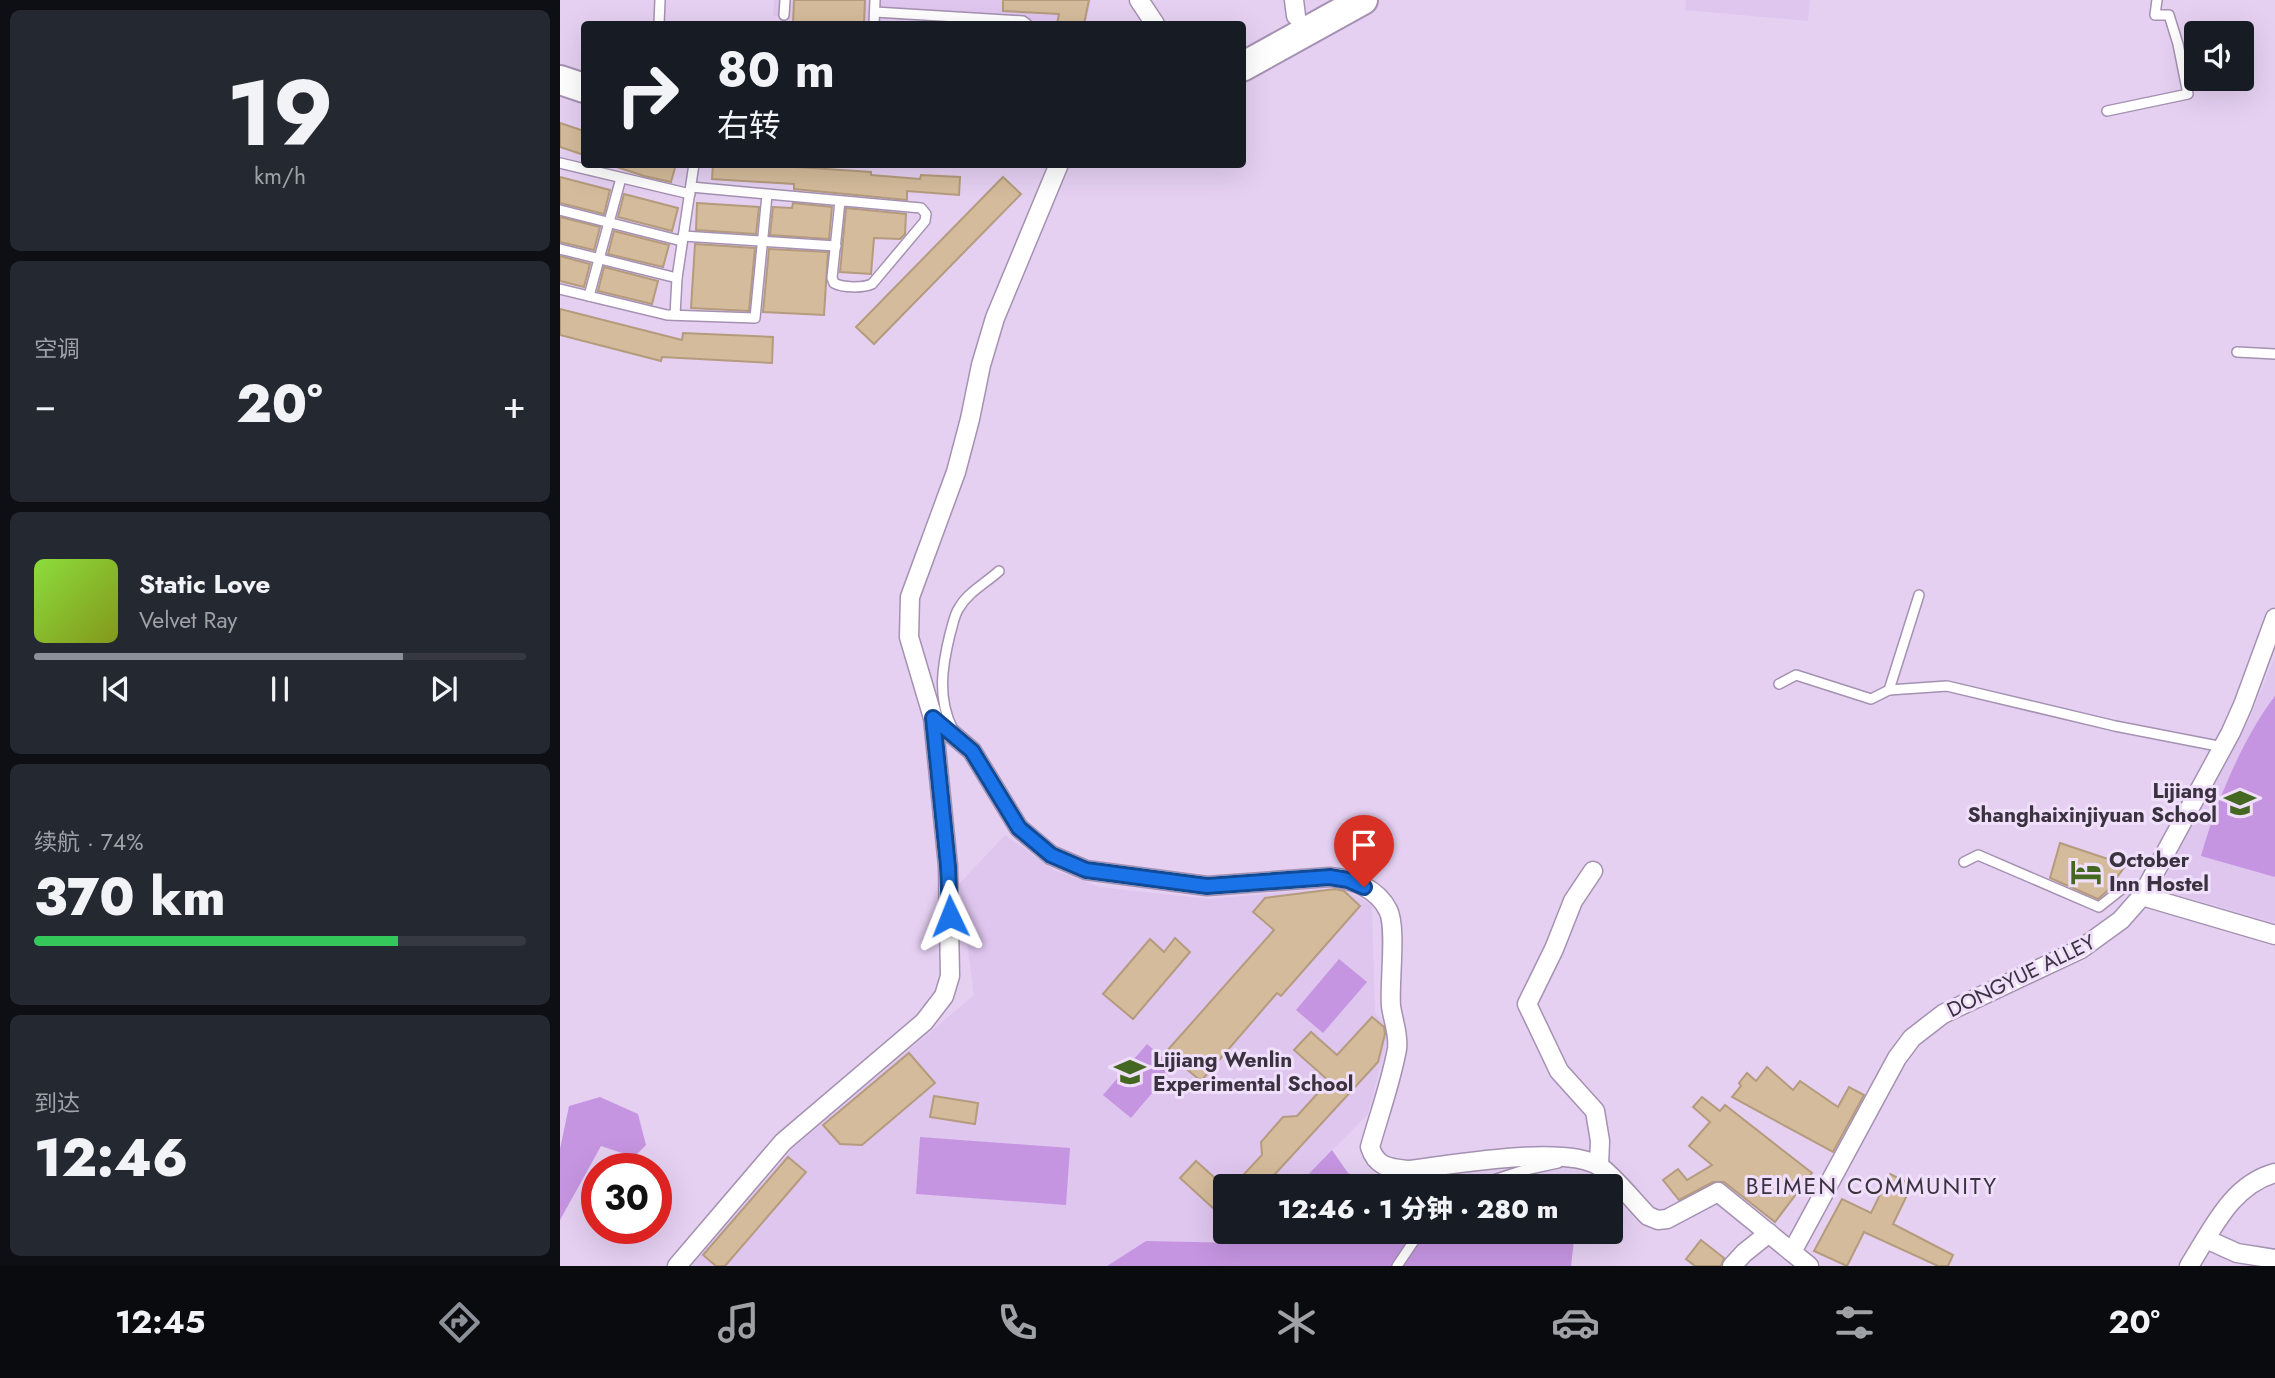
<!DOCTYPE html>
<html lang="zh">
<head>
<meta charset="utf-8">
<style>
	:root { --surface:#171b24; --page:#242831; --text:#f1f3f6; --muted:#9ea1a6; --line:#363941; --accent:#8c9099 }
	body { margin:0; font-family:Jost,"Noto Sans SC",sans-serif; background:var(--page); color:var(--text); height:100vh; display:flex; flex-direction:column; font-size:26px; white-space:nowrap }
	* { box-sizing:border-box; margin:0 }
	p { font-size:23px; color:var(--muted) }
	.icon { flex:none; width:38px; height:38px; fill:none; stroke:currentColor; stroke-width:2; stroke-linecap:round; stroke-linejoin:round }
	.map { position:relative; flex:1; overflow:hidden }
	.sheet { display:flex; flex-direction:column; gap:10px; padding:10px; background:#0d0f14; width:560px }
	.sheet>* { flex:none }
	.top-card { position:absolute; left:21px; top:21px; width:665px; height:147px; border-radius:7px; box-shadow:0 7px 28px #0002; background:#171b24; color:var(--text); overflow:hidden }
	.fabs { position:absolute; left:1624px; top:21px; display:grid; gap:14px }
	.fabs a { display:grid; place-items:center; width:70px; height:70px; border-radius:7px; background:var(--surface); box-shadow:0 7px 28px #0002; font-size:35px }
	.speed { position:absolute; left:21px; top:1153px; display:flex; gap:14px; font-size:35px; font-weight:700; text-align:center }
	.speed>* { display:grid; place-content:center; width:91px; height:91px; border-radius:50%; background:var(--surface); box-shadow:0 7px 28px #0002; line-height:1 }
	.speed .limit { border:10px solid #d22; background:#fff; color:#111 }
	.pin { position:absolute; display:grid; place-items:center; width:60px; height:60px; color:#fff; margin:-72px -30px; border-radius:50% 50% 50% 0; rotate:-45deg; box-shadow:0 0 7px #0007 }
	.pin .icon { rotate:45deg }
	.me { position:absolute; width:77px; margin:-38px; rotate:358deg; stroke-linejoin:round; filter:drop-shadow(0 0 5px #0008) }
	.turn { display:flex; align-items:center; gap:24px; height:147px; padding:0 21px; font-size:32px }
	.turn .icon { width:91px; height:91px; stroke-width:2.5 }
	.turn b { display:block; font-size:49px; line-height:60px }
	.big { font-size:52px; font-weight:800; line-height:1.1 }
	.sheet .tile { flex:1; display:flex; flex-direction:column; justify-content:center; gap:10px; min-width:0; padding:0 24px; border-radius:10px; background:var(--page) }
	.sheet .dial { align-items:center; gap:0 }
	.dial b { font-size:91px; line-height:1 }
	.song { display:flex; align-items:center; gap:21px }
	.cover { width:84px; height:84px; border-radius:10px; background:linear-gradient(135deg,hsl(90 70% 55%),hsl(70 70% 35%)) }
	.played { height:7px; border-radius:4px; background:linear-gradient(90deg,var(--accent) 75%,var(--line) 75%) }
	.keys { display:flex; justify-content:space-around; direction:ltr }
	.heat { display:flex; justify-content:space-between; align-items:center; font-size:38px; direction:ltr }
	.charge { height:10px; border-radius:5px; background:linear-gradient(90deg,#34c759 74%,var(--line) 0) }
	.trip { position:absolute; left:653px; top:1174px; width:410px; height:70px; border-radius:7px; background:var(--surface); box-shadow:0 7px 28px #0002; font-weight:800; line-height:70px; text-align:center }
	.dock { display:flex; height:112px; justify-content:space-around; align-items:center; background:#090b0e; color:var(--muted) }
	.dock .icon { width:49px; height:49px }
	.dock .current { color:var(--accent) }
	.dock b { font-size:32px; color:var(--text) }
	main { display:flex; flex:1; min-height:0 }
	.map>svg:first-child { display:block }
	.built { fill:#dfc6ef }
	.green { fill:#c695e2 }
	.building { fill:#d4bb9b; stroke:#b49b7d; stroke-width:2 }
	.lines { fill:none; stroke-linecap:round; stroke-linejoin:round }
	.service-casing { stroke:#a591b1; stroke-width:12 }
	.minor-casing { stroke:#a591b1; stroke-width:21 }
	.primary-casing { stroke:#a591b1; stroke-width:32 }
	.service { stroke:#fff; stroke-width:9 }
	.minor { stroke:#fff; stroke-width:18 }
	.primary { stroke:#fff; stroke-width:28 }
	.route-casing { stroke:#114b97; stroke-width:18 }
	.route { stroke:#1a73e8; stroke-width:12 }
	.labels { text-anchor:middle; stroke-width:6; stroke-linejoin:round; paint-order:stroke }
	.poi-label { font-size:21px; font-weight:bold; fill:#3a323f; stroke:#f0dffa; text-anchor:start }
	.street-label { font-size:21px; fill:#3a323f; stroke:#f0dffa }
	.neighbourhood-label { font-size:23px; letter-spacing:2px; fill:#3a323f; stroke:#f0dffa }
</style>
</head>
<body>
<main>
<section class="sheet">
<div class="tile dial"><b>19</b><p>km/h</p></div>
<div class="tile"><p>空调</p>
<div class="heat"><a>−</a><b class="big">20°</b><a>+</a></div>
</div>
<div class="tile">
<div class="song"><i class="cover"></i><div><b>Static Love</b><p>Velvet Ray</p></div></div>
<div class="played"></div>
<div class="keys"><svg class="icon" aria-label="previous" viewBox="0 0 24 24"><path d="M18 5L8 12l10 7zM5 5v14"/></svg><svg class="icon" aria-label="pause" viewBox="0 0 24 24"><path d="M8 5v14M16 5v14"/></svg><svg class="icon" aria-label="next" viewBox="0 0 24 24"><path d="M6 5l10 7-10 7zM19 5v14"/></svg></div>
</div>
<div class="tile"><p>续航 · 74%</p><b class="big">370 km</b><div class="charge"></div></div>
<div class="tile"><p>到达</p><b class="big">12:46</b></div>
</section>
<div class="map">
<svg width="1715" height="1266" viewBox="0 0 1715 1266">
	<rect width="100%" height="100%" fill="#e5d0f2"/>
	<g class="built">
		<path d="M 214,0 L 531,0 L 526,24 L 220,24 L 220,17 L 213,16 Z"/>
		<path d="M 1126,0 L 1250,0 L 1248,21 L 1125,10 Z"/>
		<path d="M 1715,656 L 1715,923 L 1599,889 L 1690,718 Z"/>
		<path d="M 445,835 L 494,870 L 540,887 L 649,899 L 780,887 L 812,905 L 815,1013 L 830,1031 L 808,1114 L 737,1186 L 665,1186 L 665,1232 L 693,1232 L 682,1243 L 586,1241 L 547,1266 L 131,1266 L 232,1149 L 414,995 L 399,884 Z"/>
	</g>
	<g class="green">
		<path d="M 1715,696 L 1715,877 L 1641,856 C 1655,805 1683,737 1715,696 Z"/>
		<path d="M 779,959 L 807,982 L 763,1033 L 736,1010 Z"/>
		<path d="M 587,1044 L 614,1067 L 571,1118 L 543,1095 Z"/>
		<path d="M 40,1097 L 78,1114 L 86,1145 L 74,1157 L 41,1146 L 0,1220 L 0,1149 L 9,1106 Z"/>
		<path d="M 360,1137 L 510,1148 L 506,1205 L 356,1194 Z"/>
		<path d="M 772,1150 L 788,1173 L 819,1186 L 737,1186 Z"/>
		<path d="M 1020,1180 L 1020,1186 L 913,1186 Z"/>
		<path d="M 693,1232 L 1015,1232 L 1011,1266 L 547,1266 L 586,1241 L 682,1243 Z"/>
	</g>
	<g class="building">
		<path d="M 234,0 L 305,0 L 304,24 L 233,24 Z"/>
		<path d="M 443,0 L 529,0 L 524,24 L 497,24 L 499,14 L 443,11 Z"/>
		<path d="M 0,123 L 24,131 L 24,155 L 0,147 Z"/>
		<path d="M 58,164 L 116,164 L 111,182 L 84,176 L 57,167 Z"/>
		<path d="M 153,164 L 191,164 L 311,172 L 311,175 L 360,179 L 361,175 L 400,177 L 399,195 L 347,191 L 347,200 L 234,189 L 234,184 L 152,179 Z"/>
		<path d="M 0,177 L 50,190 L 44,214 L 0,203 Z"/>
		<path d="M 443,177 L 461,194 L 314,344 L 296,327 Z"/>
		<path d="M 64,194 L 118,208 L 112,231 L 58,217 Z"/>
		<path d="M 137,203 L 199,207 L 196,234 L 136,230 Z"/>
		<path d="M 233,203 L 272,207 L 269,239 L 210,235 L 213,207 L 232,208 Z"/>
		<path d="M 286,208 L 346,214 L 345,234 L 340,239 L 314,238 L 311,274 L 280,272 Z"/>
		<path d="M 0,217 L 40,227 L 34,250 L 0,242 Z"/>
		<path d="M 54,231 L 109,245 L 103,267 L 48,254 Z"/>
		<path d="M 135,244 L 195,248 L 189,311 L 131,308 Z"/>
		<path d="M 209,249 L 268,252 L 264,315 L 203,312 Z"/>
		<path d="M 0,256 L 30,264 L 24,287 L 0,281 Z"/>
		<path d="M 44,267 L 98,281 L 92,304 L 38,291 Z"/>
		<path d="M 0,309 L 122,340 L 123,333 L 213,337 L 212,363 L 102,357 L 101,361 L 0,335 Z"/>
		<path d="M 1500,843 L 1566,865 L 1546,892 L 1538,899 L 1490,878 Z"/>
		<path d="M 775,889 L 784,891 L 800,906 L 721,996 L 717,993 L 641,1081 L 606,1052 L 714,930 L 693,912 L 705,898 Z"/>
		<path d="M 615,938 L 630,952 L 573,1019 L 543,994 L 590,939 L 604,952 Z"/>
		<path d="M 812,1017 L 824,1027 L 825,1034 L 818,1062 L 704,1186 L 673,1186 L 702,1155 L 701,1142 L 723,1117 L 737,1116 L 769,1081 L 734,1050 L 751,1032 L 777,1055 Z"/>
		<path d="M 349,1053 L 375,1083 L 302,1145 L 280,1144 L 263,1125 Z"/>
		<path d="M 1207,1067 L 1233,1090 L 1240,1081 L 1278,1107 L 1289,1087 L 1304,1095 L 1273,1152 L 1172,1097 L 1181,1086 L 1179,1083 L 1187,1073 L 1196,1081 Z"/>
		<path d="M 374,1096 L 418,1103 L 415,1124 L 370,1117 Z"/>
		<path d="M 1142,1097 L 1160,1111 L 1165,1105 L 1252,1173 L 1215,1222 L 1164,1182 L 1153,1182 L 1119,1200 L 1103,1180 L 1118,1169 L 1127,1180 L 1152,1165 L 1129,1146 L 1150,1122 L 1133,1107 Z"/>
		<path d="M 228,1157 L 246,1172 L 165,1266 L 156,1266 L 143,1255 Z"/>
		<path d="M 636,1161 L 665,1187 L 665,1219 L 620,1178 Z"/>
		<path d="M 1330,1174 L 1352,1185 L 1333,1224 L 1393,1255 L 1388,1266 L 1378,1266 L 1304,1232 L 1287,1266 L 1254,1251 L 1282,1199 L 1311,1213 Z"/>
		<path d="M 1141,1240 L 1164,1258 L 1161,1266 L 1135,1266 L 1126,1259 Z"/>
	</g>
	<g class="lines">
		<defs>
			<g id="service">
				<path d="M 315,12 L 463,21 L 467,24"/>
				<path d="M 224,15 L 225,0"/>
				<path d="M 99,24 L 100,0"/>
				<path d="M 314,24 L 315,0"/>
				<path d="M 1547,111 L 1628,94 L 1618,44 L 1609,15 L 1595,15 L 1597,0"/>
				<path d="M 0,163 L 130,194"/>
				<path d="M 131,187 L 361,208 L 366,214 L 365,221 L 312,284 C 303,288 283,288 274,283 L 272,278 L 280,201"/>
				<path d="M 0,210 L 122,241"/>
				<path d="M 123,236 L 276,246"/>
				<path d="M 0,249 L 117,278"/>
				<path d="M 0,289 L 107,315 L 195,318 L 207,195"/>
				<path d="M 29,296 L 61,178"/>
				<path d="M 115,315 L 117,278 L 134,164"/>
				<path d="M 1677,352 L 1715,354"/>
				<path d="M 1219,684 L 1236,675 L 1311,699 L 1329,690 L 1387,686 L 1555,726 L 1663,747"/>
				<path d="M 1329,690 L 1359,595"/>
				<path d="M 393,730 C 377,698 382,667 390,634 C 393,625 394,615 399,608 C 408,592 426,583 439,571"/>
				<path d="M 1404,862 L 1418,855 L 1539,907 L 1563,888 L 1586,886"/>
				<path d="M 915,1186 L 961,1171 L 998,1163"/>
				<path d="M 837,1266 L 860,1232"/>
			</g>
			<g id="minor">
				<path d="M 579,0 L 595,24"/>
				<path d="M 734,0 L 736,16"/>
				<path d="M 373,718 L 412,751 L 459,828 L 491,855 L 526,870 L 647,886 L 770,877 C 792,879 817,888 828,910 C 837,927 829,984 831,1006 C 833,1021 839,1034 837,1049 C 831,1082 819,1115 810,1147 C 816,1167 829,1168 848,1170 C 891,1165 1004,1144 1039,1166 C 1052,1174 1076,1204 1088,1216 L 1098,1220 L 1107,1219 L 1158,1192 L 1249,1266"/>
				<path d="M 1033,871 L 1013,901 L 994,949 L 967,1004 L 999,1071 L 1035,1111 L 1040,1141 L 1039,1166"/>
				<path d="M 1582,896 L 1715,935"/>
				<path d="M 1646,1239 L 1677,1253 L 1715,1259"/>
				<path d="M 1232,1252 L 1337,1058 L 1352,1038 L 1383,1014 L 1521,949 L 1561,920 L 1582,896 L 1671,732 L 1683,705 L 1715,618"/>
				<path d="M 117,1266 L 223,1142 L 364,1022 L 384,996 L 390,976 L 388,866 L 373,718 L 349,637 L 350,597 L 396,472 L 410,419 L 421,365 L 435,318 L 499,164"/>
				<path d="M 1172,1266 L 1184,1253 L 1209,1233"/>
				<path d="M 1629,1266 C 1652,1230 1671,1185 1715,1173"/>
			</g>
			<g id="primary">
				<path d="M 682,67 L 803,0"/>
				<path d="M 0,80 L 24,88"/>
			</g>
		</defs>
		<use href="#service" class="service-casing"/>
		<use href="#minor" class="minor-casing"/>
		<use href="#primary" class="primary-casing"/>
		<use href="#service" class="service"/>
		<use href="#minor" class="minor"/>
		<use href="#primary" class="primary"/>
	</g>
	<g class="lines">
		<defs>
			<path id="route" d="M 390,916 L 388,866 L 373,718 L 412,751 L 459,828 L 491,855 L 526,870 L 647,886 L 770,877 L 788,880 L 804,887"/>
		</defs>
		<use href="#route" class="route-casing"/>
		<use href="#route" class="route"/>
	</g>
	<defs>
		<symbol id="school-bare" viewBox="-9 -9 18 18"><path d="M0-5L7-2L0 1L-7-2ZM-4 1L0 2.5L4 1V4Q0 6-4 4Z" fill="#446822" stroke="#f0dffa" stroke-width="2.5" paint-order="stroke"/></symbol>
		<symbol id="hotel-bare" viewBox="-9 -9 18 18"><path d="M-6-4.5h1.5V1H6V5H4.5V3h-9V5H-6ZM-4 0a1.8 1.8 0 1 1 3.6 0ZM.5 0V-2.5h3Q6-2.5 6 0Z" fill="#446822" stroke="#f0dffa" stroke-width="2.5" paint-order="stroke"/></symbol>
	</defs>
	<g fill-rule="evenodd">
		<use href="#school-bare" x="1658" y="781" width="44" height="44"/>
		<use href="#hotel-bare" x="1504" y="850" width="44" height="44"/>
		<use href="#school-bare" x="548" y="1050" width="44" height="44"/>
	</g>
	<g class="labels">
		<g class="poi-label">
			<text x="1657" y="798" text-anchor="end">Lijiang<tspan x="1657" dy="24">Shanghaixinjiyuan School</tspan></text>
			<text x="1549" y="867">October<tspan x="1549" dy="24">Inn Hostel</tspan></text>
			<text x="593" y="1067">Lijiang Wenlin<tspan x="593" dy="24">Experimental School</tspan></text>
		</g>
		<g class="street-label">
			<text transform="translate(1461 976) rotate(-26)" y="7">DONGYUE ALLEY</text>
		</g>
		<g class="neighbourhood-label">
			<text x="1312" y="1194">BEIMEN COMMUNITY</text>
		</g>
	</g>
</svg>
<div class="fabs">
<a><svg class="icon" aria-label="sound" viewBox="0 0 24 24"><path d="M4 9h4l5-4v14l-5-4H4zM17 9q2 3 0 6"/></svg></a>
</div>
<div class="speed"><div class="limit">30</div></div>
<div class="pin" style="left:804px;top:887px;background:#d93025"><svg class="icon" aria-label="arrive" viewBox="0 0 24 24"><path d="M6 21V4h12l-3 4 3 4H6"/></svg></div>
<svg class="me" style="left:390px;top:916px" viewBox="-20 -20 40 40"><path d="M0-17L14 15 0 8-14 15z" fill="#1a73e8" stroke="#fff" stroke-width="4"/></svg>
<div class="trip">12:46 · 1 分钟 · 280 m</div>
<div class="top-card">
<div class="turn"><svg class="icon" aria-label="right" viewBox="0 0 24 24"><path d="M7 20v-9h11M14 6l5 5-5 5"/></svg><div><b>80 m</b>右转</div></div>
</div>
</div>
</main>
<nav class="dock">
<b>12:45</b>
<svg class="icon current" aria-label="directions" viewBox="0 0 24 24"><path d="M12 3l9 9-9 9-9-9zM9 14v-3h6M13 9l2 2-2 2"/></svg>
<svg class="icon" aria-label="music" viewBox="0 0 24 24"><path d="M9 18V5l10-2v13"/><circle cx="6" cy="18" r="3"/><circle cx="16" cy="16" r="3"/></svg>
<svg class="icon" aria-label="phone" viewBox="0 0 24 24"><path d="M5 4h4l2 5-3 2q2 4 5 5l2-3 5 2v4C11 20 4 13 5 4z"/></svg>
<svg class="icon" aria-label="climate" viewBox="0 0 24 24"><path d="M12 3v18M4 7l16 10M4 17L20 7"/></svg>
<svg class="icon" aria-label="car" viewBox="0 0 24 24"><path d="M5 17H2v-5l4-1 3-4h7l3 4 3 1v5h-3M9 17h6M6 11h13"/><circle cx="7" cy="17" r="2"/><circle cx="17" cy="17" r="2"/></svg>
<svg class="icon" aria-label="filters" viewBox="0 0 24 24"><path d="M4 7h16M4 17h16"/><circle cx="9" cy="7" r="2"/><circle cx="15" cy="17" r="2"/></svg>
<b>20°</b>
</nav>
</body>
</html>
